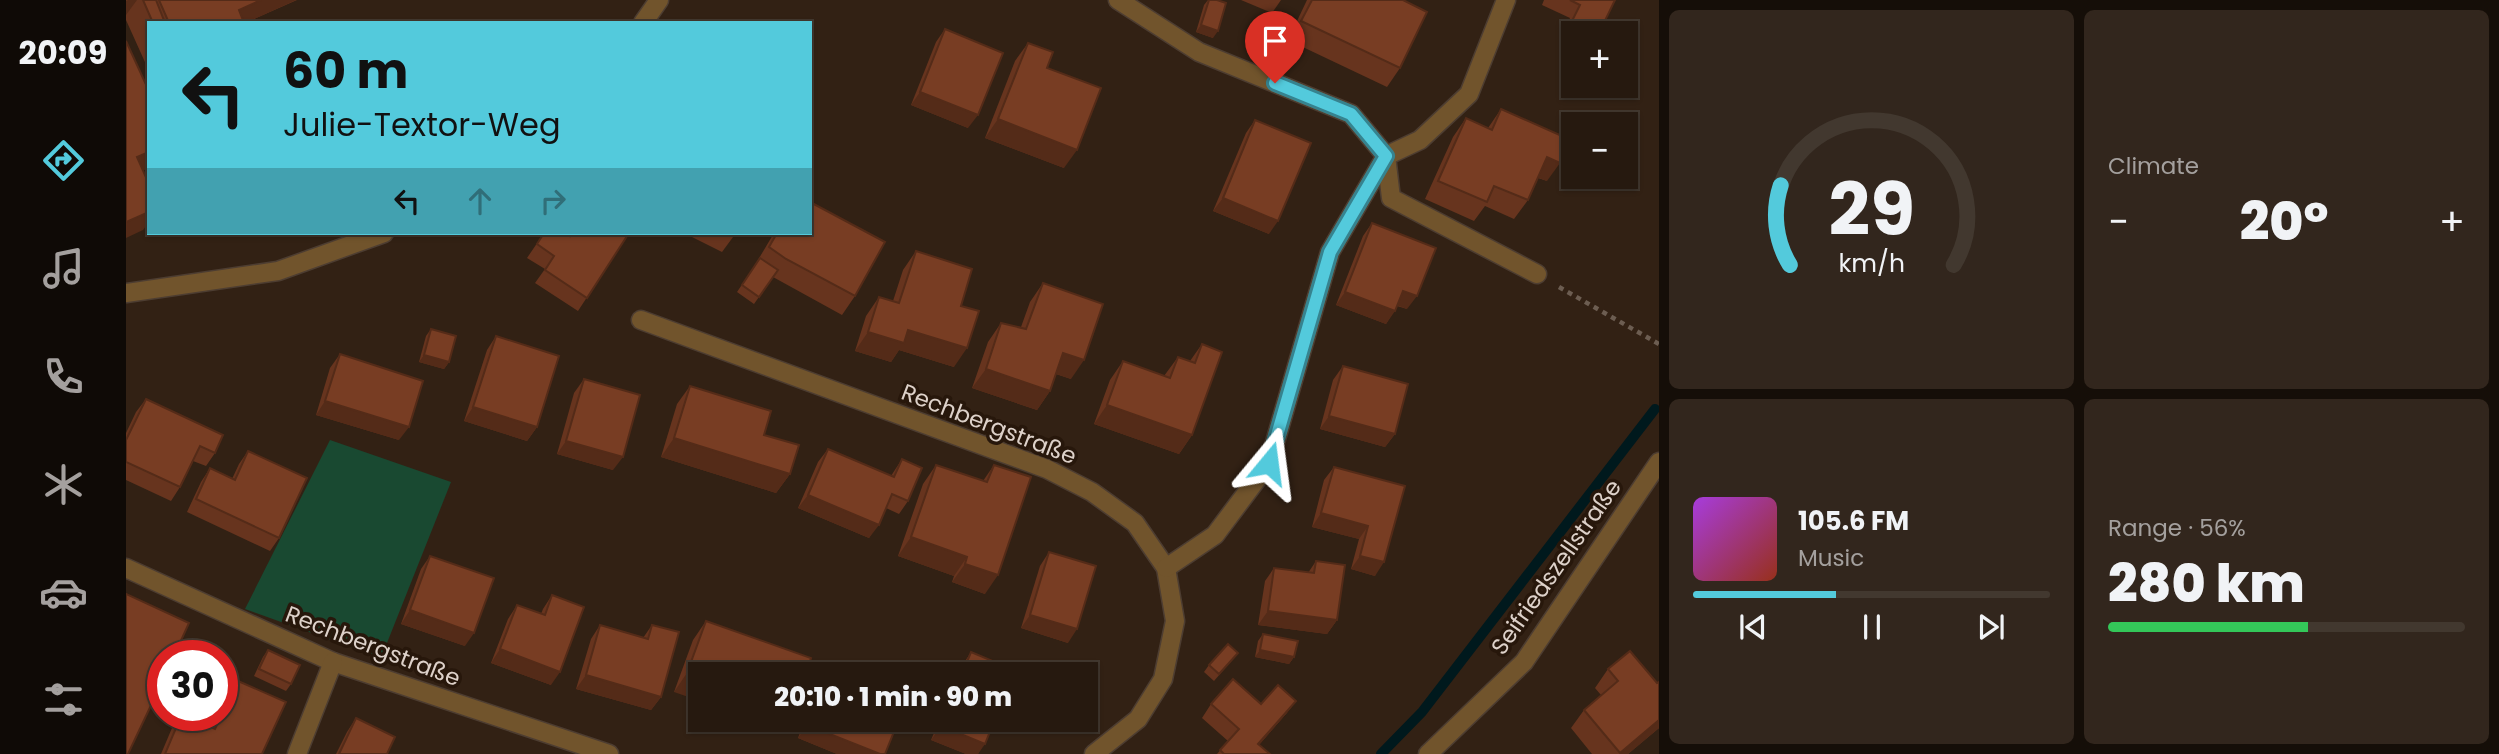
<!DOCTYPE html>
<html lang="en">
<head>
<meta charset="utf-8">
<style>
	:root { --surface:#26190f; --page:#32261d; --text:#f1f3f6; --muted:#a4a09e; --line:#42382f; --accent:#53cadc }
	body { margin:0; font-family:Poppins,sans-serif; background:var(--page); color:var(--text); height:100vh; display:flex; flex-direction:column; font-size:26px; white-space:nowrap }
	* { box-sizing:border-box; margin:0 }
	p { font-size:23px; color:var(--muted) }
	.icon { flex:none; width:38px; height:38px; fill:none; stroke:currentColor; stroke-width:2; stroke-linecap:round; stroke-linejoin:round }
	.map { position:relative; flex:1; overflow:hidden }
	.panel { display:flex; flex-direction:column; gap:10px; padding:10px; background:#150e08; width:840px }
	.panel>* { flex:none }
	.top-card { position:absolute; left:21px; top:21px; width:665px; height:214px; border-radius:0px; box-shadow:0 2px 5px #0004,0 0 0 2px var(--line); background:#53cadc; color:#111; overflow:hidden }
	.controls { position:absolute; left:1435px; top:21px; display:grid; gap:14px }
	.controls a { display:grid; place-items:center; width:77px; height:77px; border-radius:0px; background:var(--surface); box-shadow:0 2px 5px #0004,0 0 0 2px var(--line); font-size:35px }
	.speed { position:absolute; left:21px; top:640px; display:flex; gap:14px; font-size:35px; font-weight:700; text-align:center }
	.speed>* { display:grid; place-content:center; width:91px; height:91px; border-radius:50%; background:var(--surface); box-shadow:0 2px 5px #0004,0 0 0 2px var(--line); line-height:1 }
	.speed .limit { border:10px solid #d22; background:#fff; color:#111 }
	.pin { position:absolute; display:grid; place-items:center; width:60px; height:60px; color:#fff; margin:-72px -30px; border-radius:50% 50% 50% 0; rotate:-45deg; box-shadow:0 0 7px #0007 }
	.pin .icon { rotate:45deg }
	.me { position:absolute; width:77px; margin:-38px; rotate:16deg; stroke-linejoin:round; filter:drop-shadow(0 0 5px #0008) }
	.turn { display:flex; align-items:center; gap:24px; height:147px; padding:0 21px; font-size:32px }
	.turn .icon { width:91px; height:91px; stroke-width:2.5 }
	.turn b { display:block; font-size:49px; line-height:60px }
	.lanes { display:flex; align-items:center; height:66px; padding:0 21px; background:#0003; justify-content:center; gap:35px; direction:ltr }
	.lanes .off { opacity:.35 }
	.big { font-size:52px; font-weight:800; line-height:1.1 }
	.panel .card { flex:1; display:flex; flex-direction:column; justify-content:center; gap:10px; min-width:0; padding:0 24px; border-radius:10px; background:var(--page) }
	.panel .dial { align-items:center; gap:0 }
	.dial svg { height:182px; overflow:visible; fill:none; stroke:var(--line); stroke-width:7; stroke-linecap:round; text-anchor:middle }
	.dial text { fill:var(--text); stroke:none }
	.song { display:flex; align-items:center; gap:21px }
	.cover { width:84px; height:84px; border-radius:10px; background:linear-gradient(135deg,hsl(280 70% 55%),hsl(10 70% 35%)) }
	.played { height:7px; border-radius:4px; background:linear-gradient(90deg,var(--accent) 40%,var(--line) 40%) }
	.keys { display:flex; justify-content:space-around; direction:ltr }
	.heat { display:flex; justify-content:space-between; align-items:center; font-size:38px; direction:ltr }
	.charge { height:10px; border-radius:5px; background:linear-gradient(90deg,#34c759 56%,var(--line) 0) }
	.panel .tiles { flex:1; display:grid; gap:10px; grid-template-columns:repeat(2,1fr) }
	.trip { position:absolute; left:562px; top:662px; width:410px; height:70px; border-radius:0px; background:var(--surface); box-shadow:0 2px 5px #0004,0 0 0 2px var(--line); font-weight:800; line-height:70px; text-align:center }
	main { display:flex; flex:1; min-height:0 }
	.dock { display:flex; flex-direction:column; width:126px; justify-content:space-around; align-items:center; background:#0f0a06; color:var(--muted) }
	.dock .icon { width:49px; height:49px }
	.dock .current { color:var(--accent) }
	.dock b { font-size:32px; color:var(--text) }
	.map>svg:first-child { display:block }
	.green { fill:#194931 }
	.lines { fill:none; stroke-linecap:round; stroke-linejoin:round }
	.stream { stroke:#00191d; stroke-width:10 }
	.minor-casing { stroke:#4d3d31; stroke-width:21 }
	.path { stroke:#6c5d51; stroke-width:4.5; stroke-dasharray:5 5; stroke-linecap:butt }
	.minor { stroke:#71542c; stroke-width:18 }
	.wall { fill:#67341e }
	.shaded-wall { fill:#542b18 }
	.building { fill:#783d23; stroke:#542b18; stroke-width:2 }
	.route-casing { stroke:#36838f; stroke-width:18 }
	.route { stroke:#53cadc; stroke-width:12 }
	.labels { text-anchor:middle; stroke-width:7; stroke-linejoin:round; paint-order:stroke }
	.street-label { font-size:23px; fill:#ddd1c9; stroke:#27170b }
</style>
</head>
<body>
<main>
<nav class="dock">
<b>20:09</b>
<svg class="icon current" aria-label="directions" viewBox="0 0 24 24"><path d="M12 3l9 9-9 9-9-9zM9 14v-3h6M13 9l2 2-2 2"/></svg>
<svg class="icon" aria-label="music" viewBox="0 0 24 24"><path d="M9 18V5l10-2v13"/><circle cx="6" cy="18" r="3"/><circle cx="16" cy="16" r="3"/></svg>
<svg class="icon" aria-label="phone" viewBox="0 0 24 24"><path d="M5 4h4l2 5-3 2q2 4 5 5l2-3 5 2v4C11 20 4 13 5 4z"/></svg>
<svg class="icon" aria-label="climate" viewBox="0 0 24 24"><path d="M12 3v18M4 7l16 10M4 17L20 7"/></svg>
<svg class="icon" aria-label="car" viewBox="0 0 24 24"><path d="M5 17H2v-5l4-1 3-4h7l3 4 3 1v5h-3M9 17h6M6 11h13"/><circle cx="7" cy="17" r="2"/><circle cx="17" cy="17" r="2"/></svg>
<svg class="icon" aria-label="filters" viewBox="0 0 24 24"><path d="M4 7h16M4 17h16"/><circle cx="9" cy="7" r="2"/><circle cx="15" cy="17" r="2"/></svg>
</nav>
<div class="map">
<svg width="1533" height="754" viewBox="0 0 1533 754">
	<rect width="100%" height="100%" fill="#322114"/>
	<path class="green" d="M 204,440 L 325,482 L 255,658 L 119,609 Z"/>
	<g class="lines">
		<path class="stream" d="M 1255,754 L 1296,712 L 1529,409"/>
		<defs>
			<g id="minor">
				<path d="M 992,0 L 1073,52 L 1225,114 L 1260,156 L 1265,198 L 1411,274"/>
				<path d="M 517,23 L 533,0"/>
				<path d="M 0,293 L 152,271 L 258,233"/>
				<path d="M 515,320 L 921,469 L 966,492 L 1009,523 L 1040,568 L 1049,621 L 1037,679 L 1012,719 L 968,754"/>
				<path d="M 0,568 L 207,662 L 483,754"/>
				<path d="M 1040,568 L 1089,535 L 1143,463 L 1204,252 L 1260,156 L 1294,140 L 1343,94 L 1380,0"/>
				<path d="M 171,754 L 207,662"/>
				<path d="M 1302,754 L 1398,662 L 1533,462"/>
			</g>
		</defs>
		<use href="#minor" class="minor-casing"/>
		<path class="path" d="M 1433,287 L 1533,344"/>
		<use href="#minor" class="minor"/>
	</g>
	<g class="wall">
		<path d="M 0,0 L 171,0 L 119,23 L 23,23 L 23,71 L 0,20 Z"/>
		<path d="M 1082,0 L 1091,0 L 1087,38 L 1070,32 L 1078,5 Z"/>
		<path d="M 1115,0 L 1155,0 L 1146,13 Z"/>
		<path d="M 1181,0 L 1277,0 L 1274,68 L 1261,87 L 1162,40 Z"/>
		<path d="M 1418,0 L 1489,0 L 1473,33 L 1447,33 L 1447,49 L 1433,43 L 1444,18 L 1416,5 Z"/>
		<path d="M 819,29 L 842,128 L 785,105 L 810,42 Z"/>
		<path d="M 902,43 L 938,168 L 859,138 L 889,61 Z"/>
		<path d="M 1375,109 L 1421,181 L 1412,178 L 1402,200 L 1388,219 L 1359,206 L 1348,221 L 1299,199 L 1327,137 L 1340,118 L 1362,128 Z"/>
		<path d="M 1129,120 L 1143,234 L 1087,211 L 1120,133 Z"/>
		<path d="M 1246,223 L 1281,309 L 1271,306 L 1260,324 L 1210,305 L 1237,236 Z"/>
		<path d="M 418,233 L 444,235 L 445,233 L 503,233 L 452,311 L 409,283 L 419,269 L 401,258 Z"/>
		<path d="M 558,233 L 610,233 L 596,252 Z"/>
		<path d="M 648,233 L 684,233 L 729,296 L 716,315 L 647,277 L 628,304 L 611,292 L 629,265 Z"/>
		<path d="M 790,251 L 835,306 L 828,367 L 773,350 L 765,362 L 729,351 L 740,316 L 753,297 L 767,301 L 777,270 Z"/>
		<path d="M 917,283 L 945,379 L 930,374 L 924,391 L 911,410 L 846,388 L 862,342 L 875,323 L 895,327 L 904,302 Z"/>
		<path d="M 305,329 L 323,362 L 318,369 L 293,362 L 300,336 Z"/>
		<path d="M 370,336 L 411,427 L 401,441 L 338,421 L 361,350 Z"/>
		<path d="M 1076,344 L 1066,435 L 1053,454 L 968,424 L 984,380 L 997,361 L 1038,376 L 1052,357 L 1064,361 Z"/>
		<path d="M 214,354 L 273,440 L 190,415 L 204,368 Z"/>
		<path d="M 1217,366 L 1269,434 L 1259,447 L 1194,429 L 1207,380 Z"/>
		<path d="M 458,379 L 487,470 L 431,454 L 448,393 Z"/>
		<path d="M 564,386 L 664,474 L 650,493 L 535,457 L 551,404 Z"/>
		<path d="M 20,399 L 89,453 L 80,466 L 67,461 L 54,487 L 45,501 L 0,480 L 0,433 L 10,412 Z"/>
		<path d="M 702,449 L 765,476 L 776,459 L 782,501 L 773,514 L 760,508 L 743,538 L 672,508 L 692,462 Z"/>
		<path d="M 122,451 L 153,538 L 144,551 L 61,512 L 75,482 L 84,468 L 106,479 L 113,464 Z"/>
		<path d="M 810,465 L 857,481 L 868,465 L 859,594 L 826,582 L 828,576 L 772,556 L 797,484 Z"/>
		<path d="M 1208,467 L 1279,486 L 1249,576 L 1225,569 L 1233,539 L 1186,527 L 1198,480 Z"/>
		<path d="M 923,552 L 942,643 L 895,628 L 914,566 Z"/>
		<path d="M 304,556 L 339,646 L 275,624 L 295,569 Z"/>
		<path d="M 1190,561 L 1211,620 L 1201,634 L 1132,625 L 1139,581 L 1148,568 L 1182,573 Z"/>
		<path d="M 426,595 L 425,685 L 365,663 L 382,619 L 391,605 L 415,614 L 417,609 Z"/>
		<path d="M 580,621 L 680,674 L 548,692 L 567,640 Z"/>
		<path d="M 474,625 L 517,638 L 526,625 L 535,697 L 525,710 L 450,689 L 465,639 Z"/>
		<path d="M 1137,634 L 1168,657 L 1163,664 L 1129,657 L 1132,641 Z"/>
		<path d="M 142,650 L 165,684 L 160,691 L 128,676 L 137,657 Z"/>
		<path d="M 845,652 L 895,674 L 833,674 L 836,666 Z"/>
		<path d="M 1112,653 L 1088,681 L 1078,672 L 1083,665 Z"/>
		<path d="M 1482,669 L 1531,683 L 1533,682 L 1533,728 L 1502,754 L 1466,754 L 1445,728 L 1458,710 L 1475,695 L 1469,688 Z"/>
		<path d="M 112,681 L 136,754 L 35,754 L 46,728 L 55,716 L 87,728 L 93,716 L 96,716 L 96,708 L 103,695 Z"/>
		<path d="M 1170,701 L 1160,714 L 1133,745 L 1144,754 L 1091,754 L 1102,741 L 1076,718 L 1085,704 L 1135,704 Z"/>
		<path d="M 230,718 L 261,754 L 210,754 L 221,732 Z"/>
		<path d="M 679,719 L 773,719 L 759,754 L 711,754 L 672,738 Z"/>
		<path d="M 814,719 L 869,719 L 852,754 L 840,754 L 805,740 Z"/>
	</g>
	<g class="shaded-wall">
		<path d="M 2,0 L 11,0 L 0,15 L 0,1 Z"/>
		<path d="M 135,0 L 170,0 L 119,23 L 104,23 L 113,10 Z"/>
		<path d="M 1075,25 L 1092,31 L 1087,38 L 1070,32 Z"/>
		<path d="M 794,92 L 852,115 L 842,128 L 785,105 Z"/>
		<path d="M 872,119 L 951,150 L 938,168 L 859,138 Z"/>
		<path d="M 23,152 L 23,168 L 0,178 L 11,157 Z"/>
		<path d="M 1421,157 L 1434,163 L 1421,181 L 1408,176 Z"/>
		<path d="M 1097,198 L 1152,221 L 1143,234 L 1087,211 Z"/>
		<path d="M 23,212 L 23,222 L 17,230 L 0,238 L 0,222 Z"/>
		<path d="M 528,233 L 544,233 L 525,236 Z"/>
		<path d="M 1277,291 L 1291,296 L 1281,309 L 1268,304 Z"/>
		<path d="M 1219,292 L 1269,311 L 1260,324 L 1210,305 Z"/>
		<path d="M 782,330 L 841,348 L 828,367 L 773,350 L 765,362 L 729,351 L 742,332 Z"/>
		<path d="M 937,353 L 958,360 L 945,379 L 924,372 Z"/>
		<path d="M 298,355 L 323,362 L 318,369 L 293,362 Z"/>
		<path d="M 860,369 L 924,391 L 911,410 L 846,388 Z"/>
		<path d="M 199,401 L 283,427 L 273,440 L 190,415 Z"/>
		<path d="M 981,405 L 1066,435 L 1053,454 L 968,424 Z"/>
		<path d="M 347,407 L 411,427 L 401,441 L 338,421 Z"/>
		<path d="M 1203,416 L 1269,434 L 1259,447 L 1194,429 Z"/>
		<path d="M 548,438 L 664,474 L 650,493 L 535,457 Z"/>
		<path d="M 440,441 L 497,457 L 487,470 L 431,454 Z"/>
		<path d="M 682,495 L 753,525 L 743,538 L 672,508 Z"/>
		<path d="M 1195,513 L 1242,526 L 1233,539 L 1186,527 Z"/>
		<path d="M 785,537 L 841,557 L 828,576 L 772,556 Z"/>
		<path d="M 1234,556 L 1258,562 L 1249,576 L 1225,569 Z"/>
		<path d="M 839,564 L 872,575 L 859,594 L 826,582 Z"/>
		<path d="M 284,610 L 348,633 L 339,646 L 275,624 Z"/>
		<path d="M 1142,611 L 1211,620 L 1201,634 L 1132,625 Z"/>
		<path d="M 904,615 L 951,629 L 942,643 L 895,628 Z"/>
		<path d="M 374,649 L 434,672 L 425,685 L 365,663 Z"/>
		<path d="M 1134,650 L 1168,657 L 1163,664 L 1129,657 Z"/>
		<path d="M 561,673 L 574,678 L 574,701 L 548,692 Z"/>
		<path d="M 460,675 L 535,697 L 525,710 L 450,689 Z"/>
		<path d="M 1170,701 L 1160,714 L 1125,754 L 1132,744 Z"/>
		<path d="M 870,719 L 902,719 L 895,730 Z"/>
		<path d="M 1533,720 L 1533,728 L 1502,754 L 1493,754 Z"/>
		<path d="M 681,725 L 754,754 L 711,754 L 672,738 Z"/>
		<path d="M 815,726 L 859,744 L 852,754 L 840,754 L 805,740 Z"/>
	</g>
	<g class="building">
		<path d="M 17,0 L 30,0 L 39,23 L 27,23 Z"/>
		<path d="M 33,0 L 135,0 L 113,10 L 118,23 L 43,23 Z"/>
		<path d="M 1083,0 L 1091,0 L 1100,3 L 1092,31 L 1075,25 Z"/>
		<path d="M 1186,0 L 1277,0 L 1301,12 L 1274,68 L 1175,21 Z"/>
		<path d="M 1444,0 L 1489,0 L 1473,33 L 1451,33 L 1442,29 L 1454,5 Z"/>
		<path d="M 819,29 L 877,53 L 852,115 L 794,92 Z"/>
		<path d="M 0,41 L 23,91 L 23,152 L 11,157 L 23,184 L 23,212 L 0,222 Z"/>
		<path d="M 902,43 L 927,52 L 921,68 L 975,88 L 951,150 L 872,119 Z"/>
		<path d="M 1375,109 L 1445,140 L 1434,163 L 1421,157 L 1402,200 L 1368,186 L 1361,202 L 1312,181 L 1340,118 L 1366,130 Z"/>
		<path d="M 1129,120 L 1185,143 L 1152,221 L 1097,198 Z"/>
		<path d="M 684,202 L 759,242 L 729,296 L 660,259 L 643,247 L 651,233 L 684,233 Z"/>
		<path d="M 1246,223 L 1310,248 L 1291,296 L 1277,291 L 1269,311 L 1219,292 Z"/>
		<path d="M 418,233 L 440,233 L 444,236 L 446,233 L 503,233 L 461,298 L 419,270 L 428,256 L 411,244 Z"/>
		<path d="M 790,251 L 846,269 L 835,306 L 853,311 L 841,348 L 782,330 L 778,343 L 742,332 L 753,297 L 773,303 Z"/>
		<path d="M 634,258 L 652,270 L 633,297 L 616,285 Z"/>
		<path d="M 917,283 L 977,304 L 958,360 L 937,353 L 924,391 L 860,369 L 875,323 L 900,329 Z"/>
		<path d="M 305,329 L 330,336 L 323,362 L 298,355 Z"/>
		<path d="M 370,336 L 433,356 L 411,427 L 347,407 Z"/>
		<path d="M 1076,344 L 1096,352 L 1066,435 L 981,405 L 997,361 L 1044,378 L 1052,357 L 1069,363 Z"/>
		<path d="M 214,354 L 297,381 L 283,427 L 199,401 Z"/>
		<path d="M 1217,366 L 1282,384 L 1269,434 L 1203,416 Z"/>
		<path d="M 458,379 L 514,395 L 497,457 L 440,441 Z"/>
		<path d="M 564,386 L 645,411 L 638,435 L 673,445 L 664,474 L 548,438 Z"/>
		<path d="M 20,399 L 97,435 L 89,453 L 74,446 L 54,487 L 0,462 L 0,440 Z"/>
		<path d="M 702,449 L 768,477 L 776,459 L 796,468 L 782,501 L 766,494 L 753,525 L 682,495 Z"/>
		<path d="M 122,451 L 181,478 L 153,538 L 70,499 L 84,468 L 109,480 Z"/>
		<path d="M 810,465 L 861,482 L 868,465 L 905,477 L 872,575 L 839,564 L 841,557 L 785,537 Z"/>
		<path d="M 1208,467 L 1279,486 L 1258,562 L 1234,556 L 1242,526 L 1195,513 Z"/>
		<path d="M 923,552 L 970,566 L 951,629 L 904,615 Z"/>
		<path d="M 304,556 L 368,578 L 348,633 L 284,610 Z"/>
		<path d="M 1190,561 L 1219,565 L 1211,620 L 1142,611 L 1148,568 L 1188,573 Z"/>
		<path d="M 0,594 L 63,623 L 48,656 L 37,656 L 37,680 L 2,754 L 0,754 Z"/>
		<path d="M 426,595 L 458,607 L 434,672 L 374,649 L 391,605 L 419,615 Z"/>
		<path d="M 580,621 L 685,658 L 680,674 L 574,674 L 574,678 L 561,673 Z"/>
		<path d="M 474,625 L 522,639 L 526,625 L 553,632 L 535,697 L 460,675 Z"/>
		<path d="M 1137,634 L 1172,641 L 1168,657 L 1134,650 Z"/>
		<path d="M 1102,644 L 1112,653 L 1093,674 L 1083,665 Z"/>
		<path d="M 142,650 L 174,665 L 165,684 L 133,669 Z"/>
		<path d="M 1504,651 L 1531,683 L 1533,682 L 1533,720 L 1494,753 L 1458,710 L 1492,681 L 1482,669 Z"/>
		<path d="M 845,652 L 895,673 L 895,674 L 836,674 Z"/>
		<path d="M 1107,679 L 1135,704 L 1152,685 L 1170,701 L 1132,744 L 1144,754 L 1098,754 L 1094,750 L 1113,729 L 1085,704 Z"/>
		<path d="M 112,681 L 160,702 L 136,754 L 39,754 L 55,716 L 58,716 L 89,729 Z"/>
		<path d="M 230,718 L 269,737 L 261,754 L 213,754 Z"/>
		<path d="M 683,719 L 773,719 L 759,754 L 754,754 L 681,725 Z"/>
		<path d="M 817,719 L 869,719 L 859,744 L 815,726 Z"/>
	</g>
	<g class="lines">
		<defs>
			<path id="route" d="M 1143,463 L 1204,252 L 1260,156 L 1225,114 L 1149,83"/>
		</defs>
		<use href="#route" class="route-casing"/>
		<use href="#route" class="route"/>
	</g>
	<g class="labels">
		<g class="street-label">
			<text transform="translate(863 424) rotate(21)" y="8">Rechbergstraße</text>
			<text transform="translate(1430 567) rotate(-55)" y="8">Seifriedszellstraße</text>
			<text transform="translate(247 646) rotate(21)" y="8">Rechbergstraße</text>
		</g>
	</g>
</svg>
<div class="controls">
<a>+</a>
<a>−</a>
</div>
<div class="speed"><div class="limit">30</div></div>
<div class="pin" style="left:1149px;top:83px;background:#d93025"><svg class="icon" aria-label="arrive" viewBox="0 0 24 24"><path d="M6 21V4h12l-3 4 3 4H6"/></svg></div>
<svg class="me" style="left:1143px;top:463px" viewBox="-20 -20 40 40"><path d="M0-17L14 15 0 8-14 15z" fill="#53cadc" stroke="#fff" stroke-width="4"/></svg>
<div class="trip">20:10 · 1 min · 90 m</div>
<div class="top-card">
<div class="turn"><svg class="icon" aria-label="left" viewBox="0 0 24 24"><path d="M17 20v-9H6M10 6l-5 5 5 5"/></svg><div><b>60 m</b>Julie-Textor-Weg</div></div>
<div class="lanes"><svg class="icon" aria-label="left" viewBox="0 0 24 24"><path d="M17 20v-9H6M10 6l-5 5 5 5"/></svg><svg class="icon off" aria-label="ahead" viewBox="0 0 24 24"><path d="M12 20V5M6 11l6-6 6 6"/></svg><svg class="icon off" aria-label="right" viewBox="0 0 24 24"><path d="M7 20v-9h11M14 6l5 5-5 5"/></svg></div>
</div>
</div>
<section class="panel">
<div class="tiles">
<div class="card dial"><svg viewBox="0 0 100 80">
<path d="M14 69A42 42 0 1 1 86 69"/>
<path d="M14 69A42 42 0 0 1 10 34" stroke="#53cadc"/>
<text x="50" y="56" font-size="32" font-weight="700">29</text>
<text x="50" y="72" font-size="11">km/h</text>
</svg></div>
<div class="card"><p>Climate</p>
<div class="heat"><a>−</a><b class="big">20°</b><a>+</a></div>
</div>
<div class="card">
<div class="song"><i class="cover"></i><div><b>105.6 FM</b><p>Music</p></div></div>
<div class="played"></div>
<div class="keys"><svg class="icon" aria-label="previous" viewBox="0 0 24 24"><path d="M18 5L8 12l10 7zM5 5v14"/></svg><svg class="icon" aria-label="pause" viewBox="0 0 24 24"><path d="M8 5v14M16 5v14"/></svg><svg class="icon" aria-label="next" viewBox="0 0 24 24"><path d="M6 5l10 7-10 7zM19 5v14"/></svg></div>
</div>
<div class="card"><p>Range · 56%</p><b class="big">280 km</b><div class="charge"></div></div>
</div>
</section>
</main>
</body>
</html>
